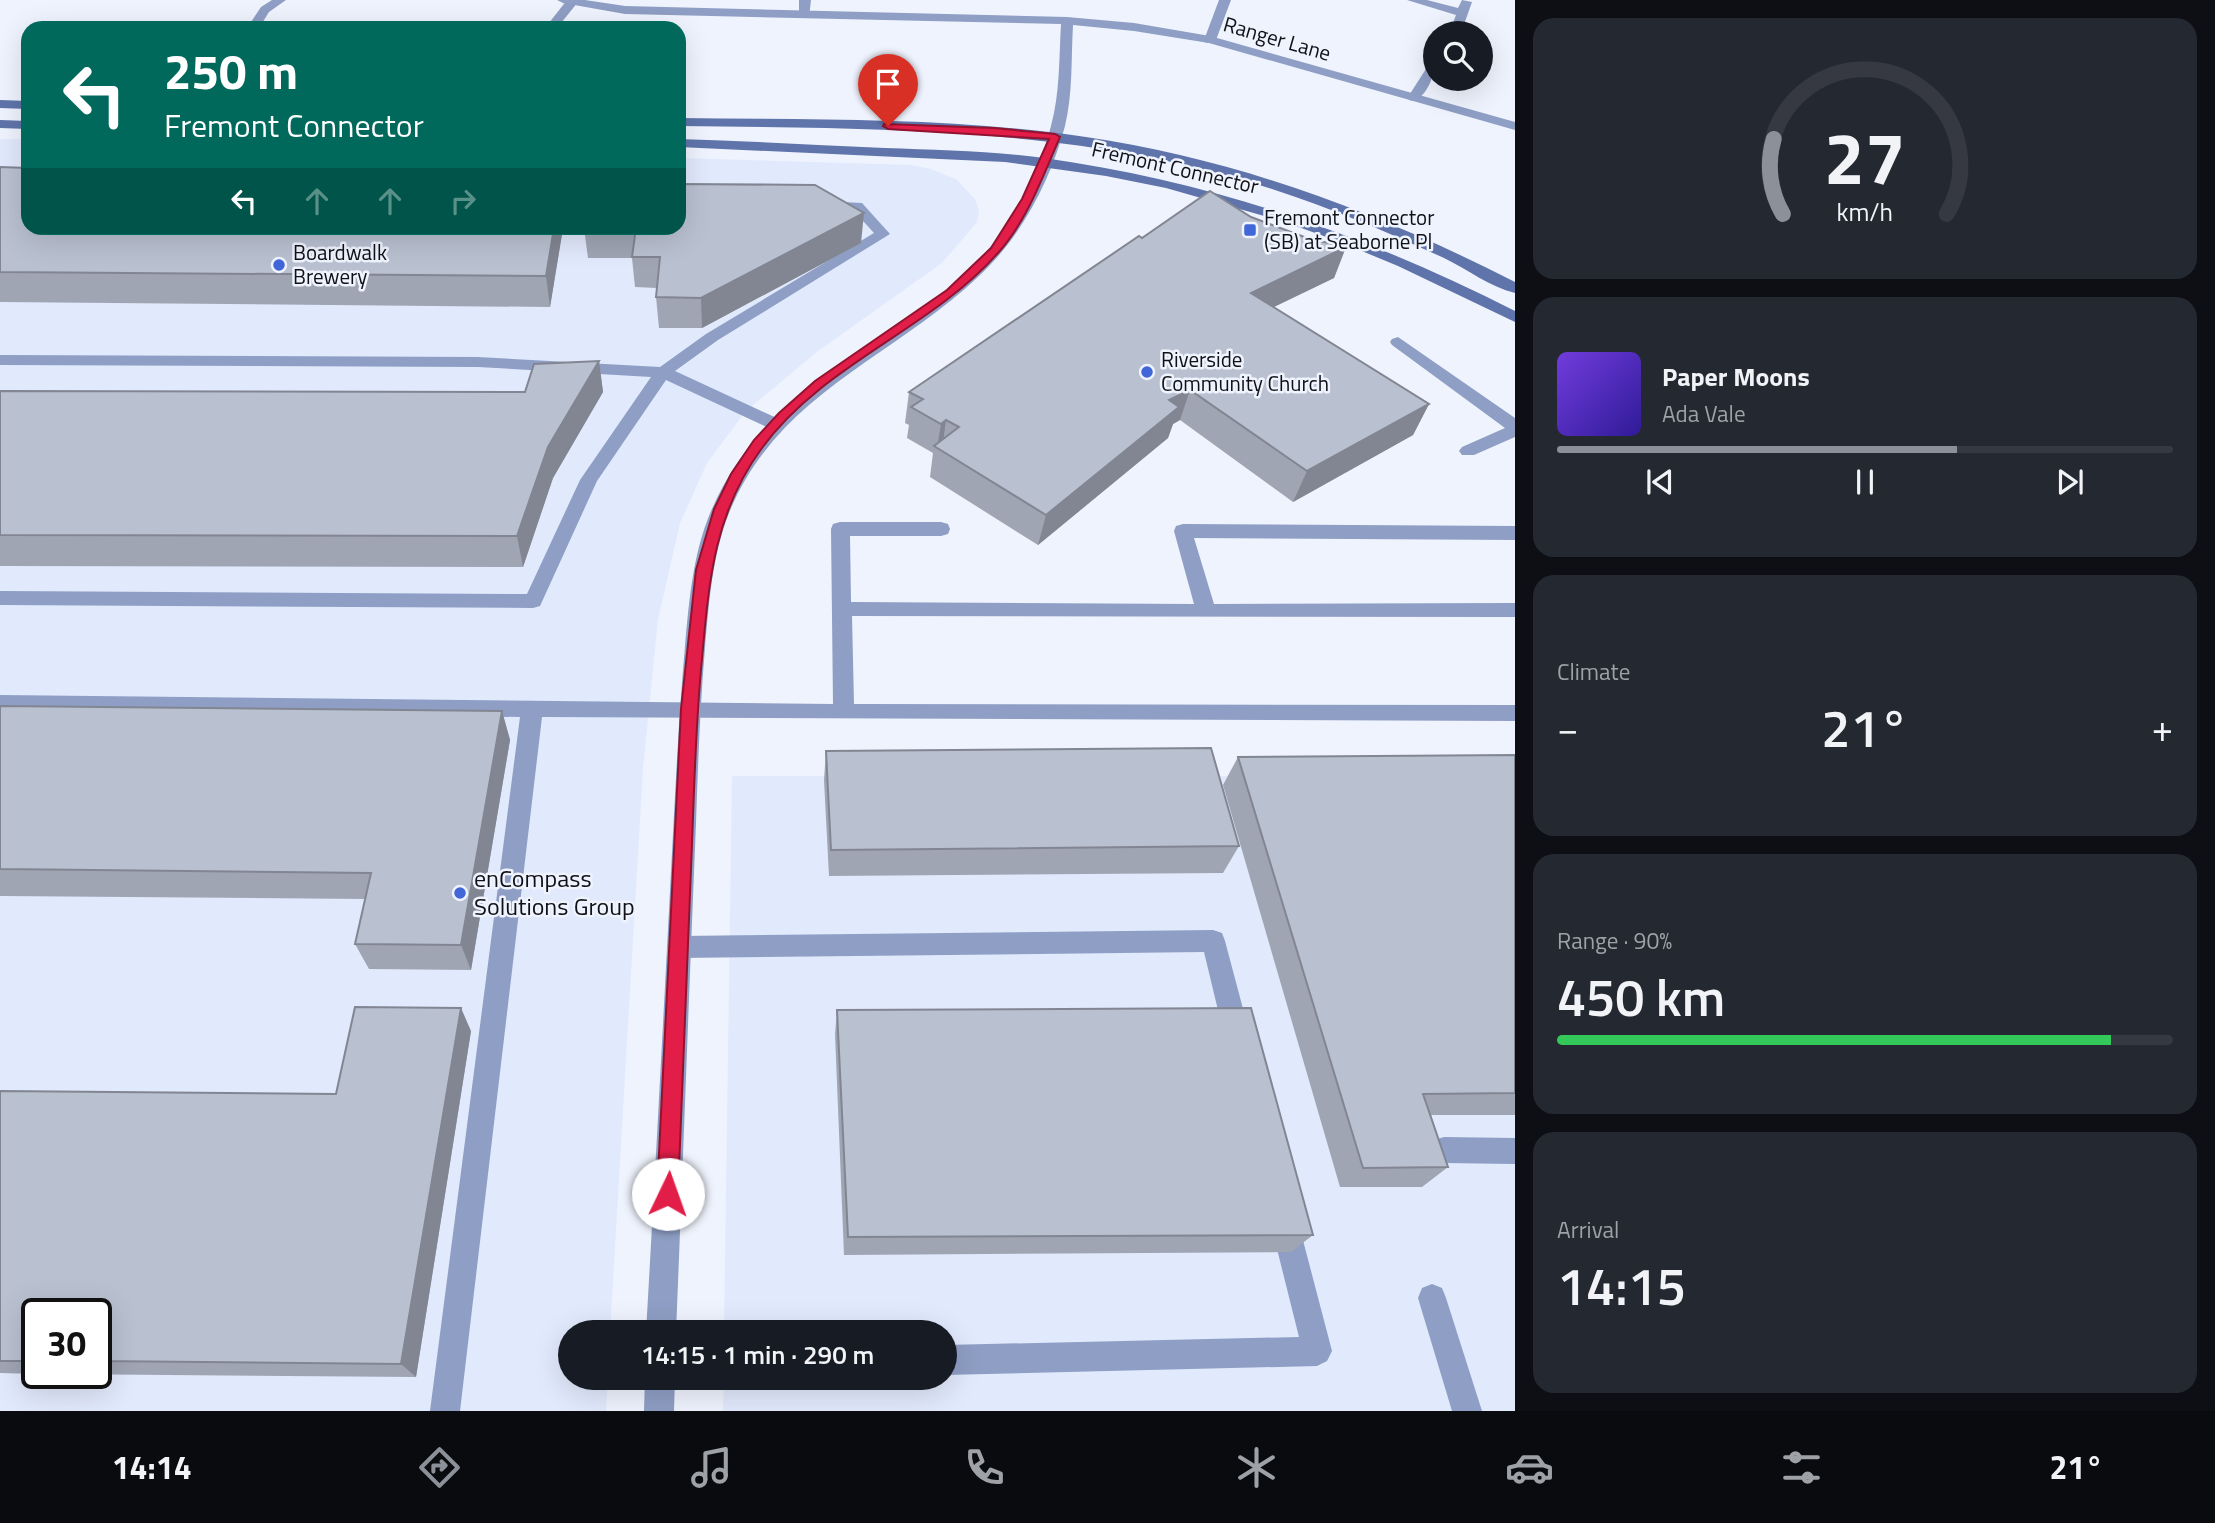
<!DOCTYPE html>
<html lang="en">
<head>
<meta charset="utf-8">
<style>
	:root { --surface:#171b24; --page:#242831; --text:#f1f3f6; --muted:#9ea1a6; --line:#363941; --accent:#8c9099 }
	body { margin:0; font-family:"Titillium Web",sans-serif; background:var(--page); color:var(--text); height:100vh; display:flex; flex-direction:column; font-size:26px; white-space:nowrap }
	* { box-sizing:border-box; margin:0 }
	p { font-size:23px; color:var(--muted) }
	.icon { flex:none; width:38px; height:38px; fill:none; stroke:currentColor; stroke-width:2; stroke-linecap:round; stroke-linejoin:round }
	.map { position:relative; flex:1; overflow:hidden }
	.side { display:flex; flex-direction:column; gap:18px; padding:18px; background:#0d0f14; width:700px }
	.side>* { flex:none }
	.top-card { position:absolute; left:21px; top:21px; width:665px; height:214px; border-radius:21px; box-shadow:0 7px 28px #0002; background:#00695c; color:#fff; overflow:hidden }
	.tools { position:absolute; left:1423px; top:21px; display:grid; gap:14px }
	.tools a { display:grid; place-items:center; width:70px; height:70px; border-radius:50%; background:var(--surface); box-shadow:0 7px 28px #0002; font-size:35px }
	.speed { position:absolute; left:21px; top:1298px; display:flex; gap:14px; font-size:35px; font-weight:700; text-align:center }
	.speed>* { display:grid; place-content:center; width:91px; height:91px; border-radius:50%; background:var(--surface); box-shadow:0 7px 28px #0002; line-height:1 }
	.speed .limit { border:4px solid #111; border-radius:10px; background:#fff; color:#111 }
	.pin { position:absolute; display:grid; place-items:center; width:60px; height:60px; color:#fff; margin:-72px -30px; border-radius:50% 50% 50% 0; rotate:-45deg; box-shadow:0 0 7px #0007 }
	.pin .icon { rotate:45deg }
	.me { position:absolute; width:77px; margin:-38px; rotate:3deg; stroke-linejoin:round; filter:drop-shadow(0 0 5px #0008) }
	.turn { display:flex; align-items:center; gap:24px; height:147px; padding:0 28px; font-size:32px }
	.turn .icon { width:91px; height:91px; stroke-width:2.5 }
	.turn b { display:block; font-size:49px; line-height:60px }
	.lanes { display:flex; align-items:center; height:66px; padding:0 28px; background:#0003; justify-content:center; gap:35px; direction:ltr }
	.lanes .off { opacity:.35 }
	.big { font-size:52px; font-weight:600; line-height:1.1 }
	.side .tile { flex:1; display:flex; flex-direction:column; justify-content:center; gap:10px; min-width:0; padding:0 24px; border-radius:21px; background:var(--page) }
	.side .dial { align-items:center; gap:0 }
	.dial svg { height:182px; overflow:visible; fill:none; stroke:var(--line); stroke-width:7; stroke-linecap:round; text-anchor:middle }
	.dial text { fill:var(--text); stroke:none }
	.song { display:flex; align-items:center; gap:21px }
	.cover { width:84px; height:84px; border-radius:10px; background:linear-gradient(135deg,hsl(260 70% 55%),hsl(250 70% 35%)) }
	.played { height:7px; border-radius:4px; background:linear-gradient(90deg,var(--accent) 65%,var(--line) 65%) }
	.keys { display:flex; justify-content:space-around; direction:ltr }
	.heat { display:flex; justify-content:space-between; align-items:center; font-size:38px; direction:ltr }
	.charge { height:10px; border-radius:5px; background:linear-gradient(90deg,#34c759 90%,var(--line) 0) }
	.trip { position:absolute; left:558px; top:1320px; width:399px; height:70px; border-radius:35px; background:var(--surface); box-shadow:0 7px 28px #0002; font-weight:600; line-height:70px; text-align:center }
	.menu { display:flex; height:112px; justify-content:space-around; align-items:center; background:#090b0e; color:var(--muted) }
	.menu .icon { width:49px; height:49px }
	.menu .active { color:var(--accent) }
	.menu b { font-size:32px; color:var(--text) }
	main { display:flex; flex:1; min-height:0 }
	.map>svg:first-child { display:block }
	.built { fill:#e1e9fc; fill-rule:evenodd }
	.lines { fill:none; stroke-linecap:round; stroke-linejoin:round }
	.lane { fill:#8e9ec4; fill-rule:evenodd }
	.street { fill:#8e9ec4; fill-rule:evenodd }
	.secondary { fill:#5f74aa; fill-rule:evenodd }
	.wall { fill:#9fa5b3 }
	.shaded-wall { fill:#828692 }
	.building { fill:#b9c0d0; stroke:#828692; stroke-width:2 }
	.route { fill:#e11d48; stroke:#92132f; stroke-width:2 }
	.poi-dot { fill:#4166d8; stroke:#eff3fd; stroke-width:2.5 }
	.labels { text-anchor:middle; stroke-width:5; stroke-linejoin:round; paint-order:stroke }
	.far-street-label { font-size:21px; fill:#0f1117; stroke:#eff3fd }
	.far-poi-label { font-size:21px; fill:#0f1117; stroke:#eff3fd; text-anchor:start }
	.poi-label { font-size:24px; fill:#0f1117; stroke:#eff3fd; text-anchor:start }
</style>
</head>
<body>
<main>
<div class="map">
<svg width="1515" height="1411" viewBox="0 0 1515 1411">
	<rect width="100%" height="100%" fill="#eff3fd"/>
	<g class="built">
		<path d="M 0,139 L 28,139 L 28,228 L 679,228 L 679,158 L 910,165 L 931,169 L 956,179 L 975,199 L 979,211 L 977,222 L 942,263 L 818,351 L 745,412 L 707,463 L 680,523 L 658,619 L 643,769 L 610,1332 L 570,1332 L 570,1377 L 608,1377 L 606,1411 L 0,1411 ZM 37,1314 L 96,1314 L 96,1374 L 37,1374 Z"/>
		<path d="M 732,776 L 1515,776 L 1515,1411 L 723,1411 L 724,1377 L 945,1377 L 945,1332 L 724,1332 Z"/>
	</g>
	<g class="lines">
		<g class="lane">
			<path d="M 272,0 L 286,0 L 269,12 L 259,28 L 247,28 L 261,7 Z"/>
			<path d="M 567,0 L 578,2 L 557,28 L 545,28 Z"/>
			<path d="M 799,0 L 811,0 L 809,17 L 799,14 Z"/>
			<path d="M 1219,0 L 1231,0 L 1216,40 L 1206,43 L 1204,40 Z"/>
			<path d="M 1407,0 L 1427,0 L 1458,8 L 1462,0 L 1472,2 L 1461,33 L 1449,33 L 1456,15 Z"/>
			<path d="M 1435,60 C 1435,74 1428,95 1414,101 L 1409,100 L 1408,97 L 1431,61 Z"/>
			<path d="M 824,201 L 862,203 L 890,234 L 718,340 L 675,371 L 781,420 L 784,424 L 781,428 L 769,428 L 666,380 L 597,481 L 540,606 L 533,608 L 0,605 L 0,591 L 527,594 L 580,480 L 651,377 L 478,367 L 0,365 L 0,355 L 478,357 L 660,367 L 706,334 L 874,233 L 853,210 L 819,208 L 817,205 Z"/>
			<path d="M 1398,337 L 1515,418 L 1515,437 L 1474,455 L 1462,455 L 1459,451 L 1462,447 L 1505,428 L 1392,345 L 1390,342 L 1392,339 Z"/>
			<path d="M 840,522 L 941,522 L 948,524 L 950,529 L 948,534 L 941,536 L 850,536 L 851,602 L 1194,604 L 1174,531 L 1176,526 L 1183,524 L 1515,526 L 1515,540 L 1194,538 L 1214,604 L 1515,603 L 1515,617 L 852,616 L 854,704 L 1515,705 L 1515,721 L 542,717 L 460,1411 L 430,1411 L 520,717 L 0,711 L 0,695 L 833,704 L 831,529 L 833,524 Z"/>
			<path d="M 1213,930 L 1222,933 L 1225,941 L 1250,1035 L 1246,1044 L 1237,1047 L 1228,1044 L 1224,1035 L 1204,952 L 679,958 L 670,955 L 667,947 L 670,939 L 679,936 Z"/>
			<path d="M 1444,1137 L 1515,1138 L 1515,1164 L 1444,1163 L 1434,1160 L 1431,1150 L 1434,1140 Z"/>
			<path d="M 1285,1211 L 1295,1215 L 1299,1225 L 1332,1351 L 1327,1361 L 1317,1366 L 945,1375 L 945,1345 L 1299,1337 L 1271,1225 L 1275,1215 Z"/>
			<path d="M 1432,1284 L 1442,1288 L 1446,1298 L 1482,1411 L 1452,1411 L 1418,1298 L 1422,1288 Z"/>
		</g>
		<g class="street">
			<path d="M 557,0 L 585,0 L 625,6 L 1067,17 L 1134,23 L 1210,36 L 1515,122 L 1515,130 L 1209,43 L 1134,31 L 1073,25 C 1071,59 1073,93 1065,126 C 1050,182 1021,237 979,276 C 893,358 777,394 729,513 C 712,556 709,603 705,648 C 700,706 698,765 696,823 C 689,992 683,1162 676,1332 L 646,1332 C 656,1159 665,987 674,814 C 677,758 680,702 685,646 C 689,601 693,553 711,511 C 767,383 875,357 969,270 C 1009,232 1037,179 1051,126 C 1060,93 1059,58 1061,24 L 625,14 L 563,3 Z"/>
			<path d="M 645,1377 L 675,1377 L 674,1411 L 644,1411 Z"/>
		</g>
		<g class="secondary">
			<path d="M 0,100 L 28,101 L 28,109 L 0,108 Z"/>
			<path d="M 679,118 C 815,120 951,117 1086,137 C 1237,159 1380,213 1515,282 L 1515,293 C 1490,287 1467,269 1444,258 C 1387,232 1331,208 1272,189 C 1077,126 881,129 679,126 Z"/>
			<path d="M 0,120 L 28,121 L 28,129 L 0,128 Z"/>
			<path d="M 679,139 C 748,141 817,145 885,148 C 938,150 991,151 1044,158 C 1210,181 1366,235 1515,311 L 1515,322 L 1398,266 L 1340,242 L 1282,221 L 1166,188 L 1106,176 L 1005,162 L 679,147 Z"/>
		</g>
	</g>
	<g class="wall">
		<path d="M 0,167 L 28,228 L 563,228 L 550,307 L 0,302 Z"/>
		<path d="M 1251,217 L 1307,238 L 1346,247 L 1334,278 L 1274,307 L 1429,404 L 1413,435 L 1293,502 L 1180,420 L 1173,424 L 1168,438 L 1038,545 L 930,477 L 933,453 L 907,438 L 909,425 L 905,423 L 909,392 L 1142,238 Z"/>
		<path d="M 584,228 L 679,228 L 861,243 L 702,328 L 659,328 L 656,297 L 657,288 L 635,287 L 632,258 L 588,258 Z"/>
		<path d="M 599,361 L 603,392 L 553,478 L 523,567 L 0,566 L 0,391 L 525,392 Z"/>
		<path d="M 0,706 L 502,711 L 510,740 L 471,970 L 369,969 L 355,944 L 365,899 L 0,896 Z"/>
		<path d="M 826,751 L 1239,846 L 1223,873 L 829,876 L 824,780 Z"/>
		<path d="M 1515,755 L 1515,1115 L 1431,1115 L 1448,1167 L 1422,1187 L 1340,1187 L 1223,785 L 1238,757 Z"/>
		<path d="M 837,1010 L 1313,1235 L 1291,1252 L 844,1255 L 835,1034 Z"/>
		<path d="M 471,1031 L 416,1377 L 52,1374 L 96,1374 L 96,1314 L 37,1314 L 37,1374 L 0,1373 L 0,1091 L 336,1094 Z"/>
	</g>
	<g class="shaded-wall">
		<path d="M 864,213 L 861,243 L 702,328 L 701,298 Z"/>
		<path d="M 554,228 L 563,228 L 550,307 L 546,276 Z"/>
		<path d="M 1346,247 L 1334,278 L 1240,323 L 1251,293 Z"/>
		<path d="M 599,361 L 603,392 L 553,478 L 523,567 L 517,536 L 548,447 Z"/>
		<path d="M 1190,390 L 1180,420 L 1173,424 L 1168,438 L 1038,545 L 1046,515 L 1169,400 Z"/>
		<path d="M 1429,404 L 1413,435 L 1293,502 L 1307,471 Z"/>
		<path d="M 946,420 L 942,450 L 937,448 L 941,424 Z"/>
		<path d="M 502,711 L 510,740 L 471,970 L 461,945 Z"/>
		<path d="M 461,1008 L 471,1031 L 416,1377 L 401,1364 Z"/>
	</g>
	<g class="building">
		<path d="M 0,167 L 28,168 L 28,228 L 554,228 L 546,276 L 0,272 Z"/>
		<path d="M 679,184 L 815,185 L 864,213 L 701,298 L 656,297 L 660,257 L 632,257 L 636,228 L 584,228 L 679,228 Z"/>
		<path d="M 1210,191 L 1251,217 L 1307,238 L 1346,247 L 1251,293 L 1429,404 L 1307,471 L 1190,390 L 1169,400 L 1179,407 L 1046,515 L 934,446 L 959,427 L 946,420 L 941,424 L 911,407 L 923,399 L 909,392 L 1139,236 L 1142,238 Z"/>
		<path d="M 599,361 L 548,447 L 517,536 L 0,535 L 0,391 L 525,392 L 534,364 Z"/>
		<path d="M 0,706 L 502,711 L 461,945 L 355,944 L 371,873 L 0,869 Z"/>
		<path d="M 1211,748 L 1239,846 L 831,850 L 826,751 Z"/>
		<path d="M 1515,755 L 1515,1093 L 1423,1094 L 1448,1167 L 1363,1168 L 1238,757 Z"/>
		<path d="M 355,1007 L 461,1008 L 401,1364 L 96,1361 L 96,1314 L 37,1314 L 37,1361 L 0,1361 L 0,1091 L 336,1094 Z"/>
		<path d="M 1251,1008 L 1313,1235 L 848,1237 L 837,1010 Z"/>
	</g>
	<path class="route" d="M 884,124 L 994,128 L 1055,134 L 1060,137 C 1043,176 1027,221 998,253 C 930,330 823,364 762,448 C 714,513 709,581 702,659 C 695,729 694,799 691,869 C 687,978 682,1086 678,1194 L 675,1202 L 668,1205 L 660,1202 L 657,1194 L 681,709 L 696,570 L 714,509 L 731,474 L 754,440 L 779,413 L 815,381 L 947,290 L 991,248 L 1022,199 L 1049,139 L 888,129 L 883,126 Z"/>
	<g class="poi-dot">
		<rect x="1243" y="223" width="14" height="14" rx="3.5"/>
		<circle cx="279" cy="265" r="7"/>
		<circle cx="1147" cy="372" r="7"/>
		<circle cx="460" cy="893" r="7"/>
	</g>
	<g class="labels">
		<g class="far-street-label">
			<text transform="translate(1277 39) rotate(16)" y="7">Ranger Lane</text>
			<text transform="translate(1175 168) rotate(13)" y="7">Fremont Connector</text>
		</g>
		<g class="far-poi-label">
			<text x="1264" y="225">Fremont Connector<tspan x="1264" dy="24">(SB) at Seaborne Pl</tspan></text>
			<text x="293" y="260">Boardwalk<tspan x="293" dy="24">Brewery</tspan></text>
			<text x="1161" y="367">Riverside<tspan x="1161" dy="24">Community Church</tspan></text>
		</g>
		<g class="poi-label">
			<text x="474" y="887">enCompass<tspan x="474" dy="28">Solutions Group</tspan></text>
		</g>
	</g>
</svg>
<div class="tools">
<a><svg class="icon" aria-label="search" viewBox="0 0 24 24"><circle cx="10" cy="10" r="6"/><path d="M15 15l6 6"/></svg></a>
</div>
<div class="speed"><div class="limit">30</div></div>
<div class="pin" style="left:888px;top:126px;background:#d93025"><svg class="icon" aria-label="arrive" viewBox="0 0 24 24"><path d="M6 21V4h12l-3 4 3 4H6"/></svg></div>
<svg class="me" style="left:668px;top:1194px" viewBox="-20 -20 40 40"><circle r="19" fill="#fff"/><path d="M0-13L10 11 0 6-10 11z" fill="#e11d48"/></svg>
<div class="trip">14:15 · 1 min · 290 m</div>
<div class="top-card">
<div class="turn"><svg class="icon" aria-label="left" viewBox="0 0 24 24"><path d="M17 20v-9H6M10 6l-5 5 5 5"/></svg><div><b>250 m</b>Fremont Connector</div></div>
<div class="lanes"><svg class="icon" aria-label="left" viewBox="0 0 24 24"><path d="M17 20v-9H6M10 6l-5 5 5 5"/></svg><svg class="icon off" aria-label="ahead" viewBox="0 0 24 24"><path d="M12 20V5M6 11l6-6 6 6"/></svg><svg class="icon off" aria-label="ahead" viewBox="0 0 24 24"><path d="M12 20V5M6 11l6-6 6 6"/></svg><svg class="icon off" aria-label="right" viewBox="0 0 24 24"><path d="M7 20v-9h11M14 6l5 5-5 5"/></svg></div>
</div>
</div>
<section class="side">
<div class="tile dial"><svg viewBox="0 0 100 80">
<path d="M14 69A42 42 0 1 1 86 69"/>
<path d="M14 69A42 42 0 0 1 10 36" stroke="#8c9099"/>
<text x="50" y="56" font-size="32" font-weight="700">27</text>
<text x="50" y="72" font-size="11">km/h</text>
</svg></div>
<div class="tile">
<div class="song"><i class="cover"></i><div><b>Paper Moons</b><p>Ada Vale</p></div></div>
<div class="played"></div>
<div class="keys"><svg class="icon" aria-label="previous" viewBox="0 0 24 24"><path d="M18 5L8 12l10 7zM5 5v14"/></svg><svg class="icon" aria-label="pause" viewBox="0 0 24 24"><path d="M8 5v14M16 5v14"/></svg><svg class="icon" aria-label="next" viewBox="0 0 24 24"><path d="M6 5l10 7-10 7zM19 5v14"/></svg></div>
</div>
<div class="tile"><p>Climate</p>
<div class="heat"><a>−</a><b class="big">21°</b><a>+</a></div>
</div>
<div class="tile"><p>Range · 90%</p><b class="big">450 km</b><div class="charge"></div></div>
<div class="tile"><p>Arrival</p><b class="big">14:15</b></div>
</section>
</main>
<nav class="menu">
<b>14:14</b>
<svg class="icon active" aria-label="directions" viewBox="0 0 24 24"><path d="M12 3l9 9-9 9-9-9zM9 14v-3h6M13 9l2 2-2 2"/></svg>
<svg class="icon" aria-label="music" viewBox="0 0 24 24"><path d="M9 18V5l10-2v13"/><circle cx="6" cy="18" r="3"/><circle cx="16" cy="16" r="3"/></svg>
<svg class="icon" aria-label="phone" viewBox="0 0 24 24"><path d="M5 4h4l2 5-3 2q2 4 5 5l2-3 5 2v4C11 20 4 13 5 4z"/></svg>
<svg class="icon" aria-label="climate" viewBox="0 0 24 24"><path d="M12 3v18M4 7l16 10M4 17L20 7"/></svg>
<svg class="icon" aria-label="car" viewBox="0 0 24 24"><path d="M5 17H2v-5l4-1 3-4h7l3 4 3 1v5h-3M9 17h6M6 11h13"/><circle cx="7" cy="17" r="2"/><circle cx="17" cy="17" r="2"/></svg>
<svg class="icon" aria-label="filters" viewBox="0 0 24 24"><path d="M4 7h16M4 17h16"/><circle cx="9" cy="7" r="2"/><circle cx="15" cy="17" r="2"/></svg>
<b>21°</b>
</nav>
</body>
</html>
